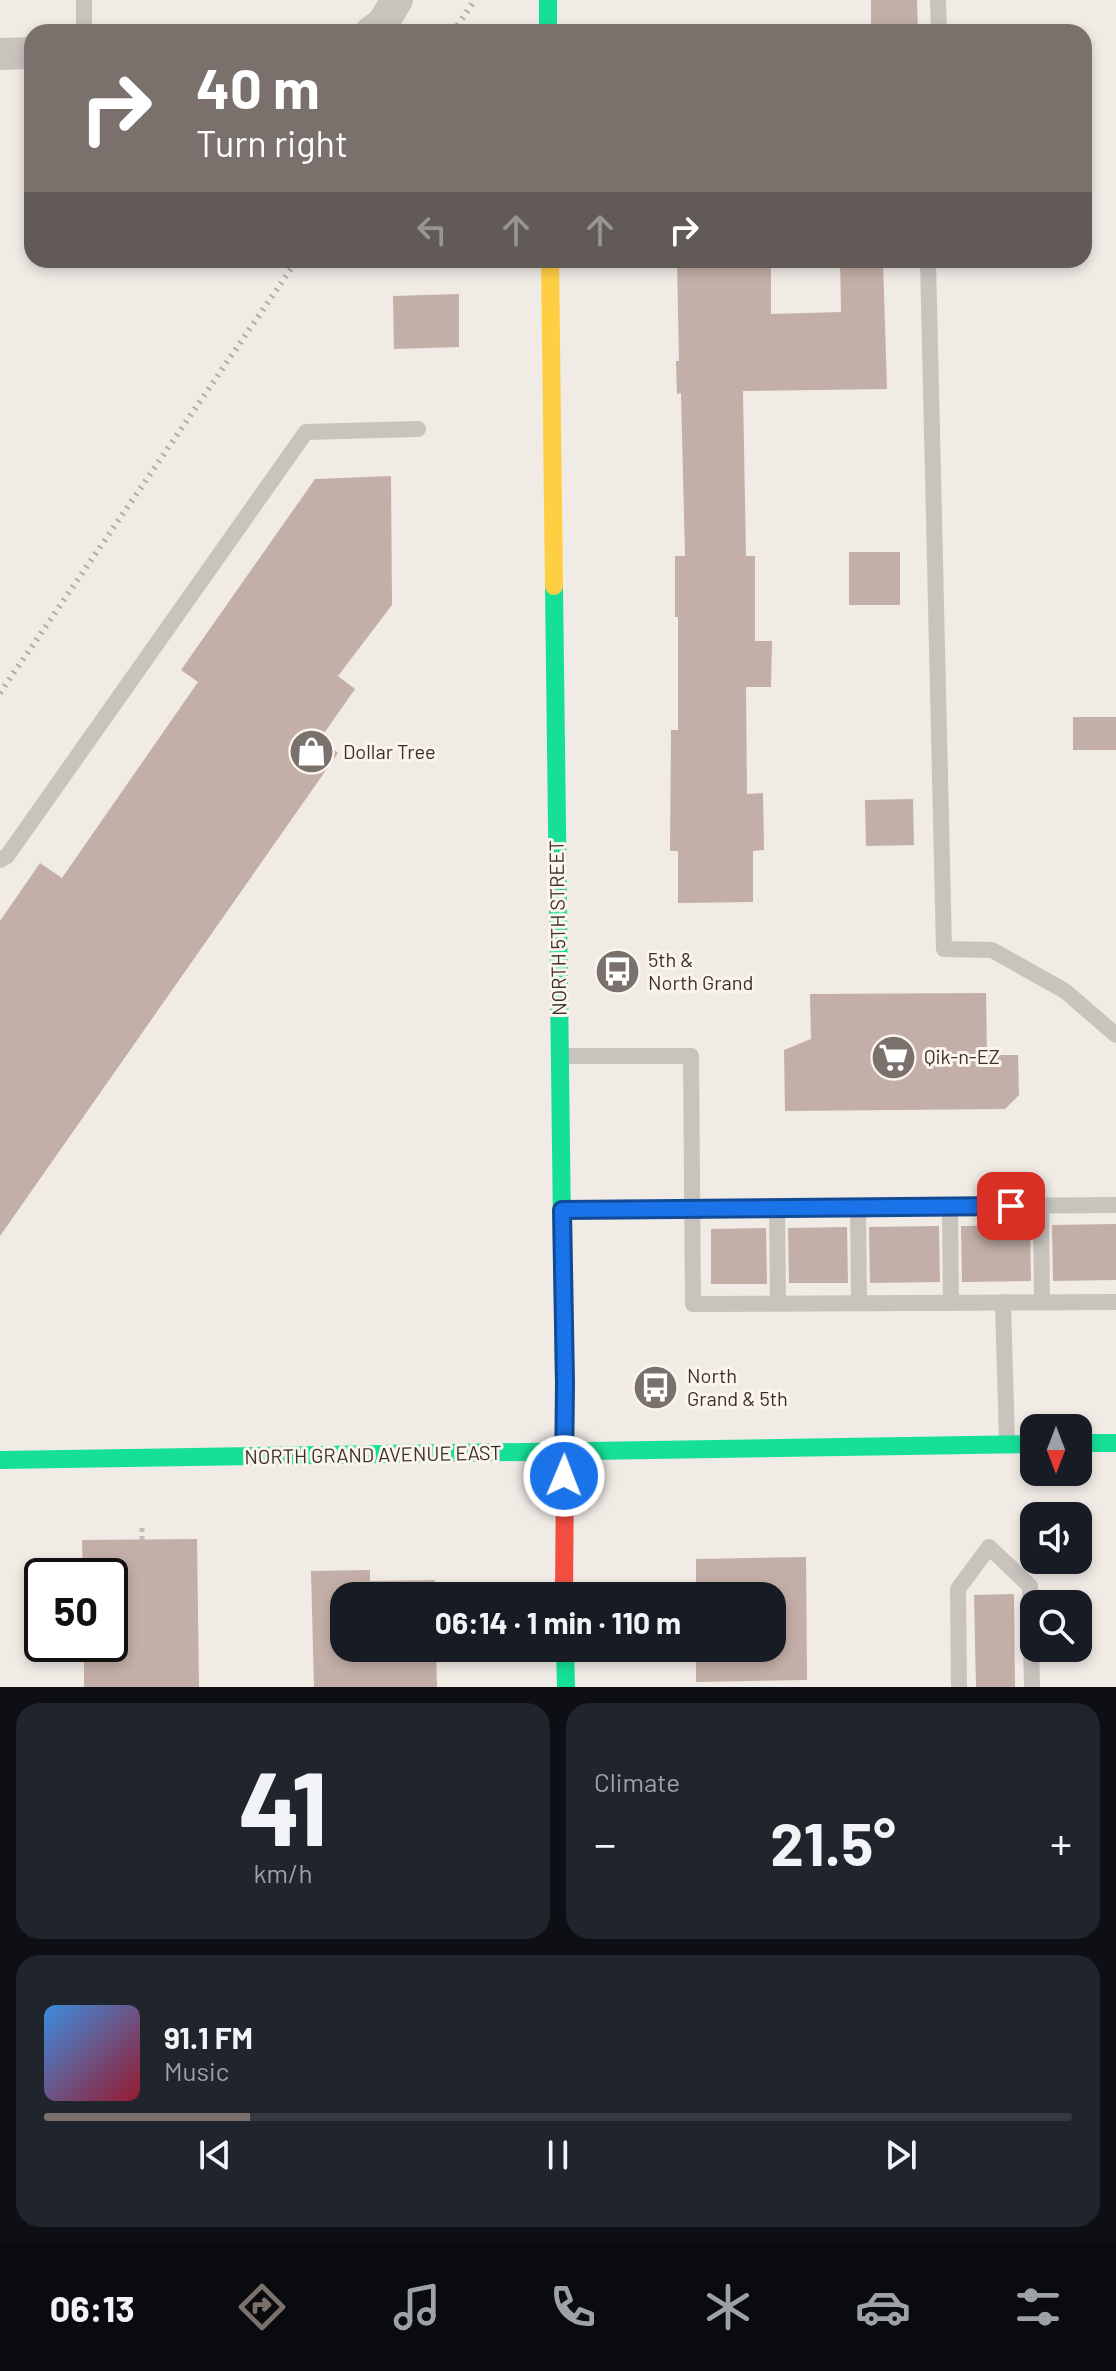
<!DOCTYPE html>
<html lang="en">
<head>
<meta charset="utf-8">
<style>
	:root { --surface:#171b24; --page:#20242c; --text:#f1f3f6; --muted:#9ea1a6; --line:#363941; --accent:#7a716c }
	body { margin:0; font-family:Barlow,sans-serif; background:var(--page); color:var(--text); height:100vh; display:flex; flex-direction:column; font-size:30px; white-space:nowrap }
	* { box-sizing:border-box; margin:0 }
	p { font-size:26px; color:var(--muted) }
	.icon { flex:none; width:44px; height:44px; fill:none; stroke:currentColor; stroke-width:2; stroke-linecap:round; stroke-linejoin:round }
	.map { position:relative; height:1687px; overflow:hidden }
	.panel { display:flex; flex-direction:column; gap:16px; padding:16px; background:#0d0f14; flex:1 }
	.panel>* { flex:none }
	.top-card { position:absolute; left:24px; top:24px; width:1068px; height:244px; border-radius:24px; box-shadow:0 4px 12px #0003; background:#7a716c; color:#fff; overflow:hidden }
	.needle { width:52px; rotate:180deg }
	.fabs { position:absolute; left:1020px; top:1414px; display:grid; gap:16px }
	.fabs a { display:grid; place-items:center; width:72px; height:72px; border-radius:16px; background:var(--surface); box-shadow:0 4px 12px #0003; font-size:40px }
	.speed { position:absolute; left:24px; top:1558px; display:flex; gap:16px; font-size:40px; font-weight:700; text-align:center }
	.speed>* { display:grid; place-content:center; width:104px; height:104px; border-radius:50%; background:var(--surface); box-shadow:0 4px 12px #0003; line-height:1 }
	.speed .limit { border:4px solid #111; border-radius:12px; background:#fff; color:#111 }
	.pin { position:absolute; display:grid; place-items:center; width:68px; height:68px; color:#fff; margin:-34px; border-radius:16px; box-shadow:0 4px 12px #0006 }
	.me { position:absolute; width:88px; margin:-44px; rotate:1deg; stroke-linejoin:round; filter:drop-shadow(0 0 6px #0008) }
	.turn { display:flex; align-items:center; gap:28px; height:168px; padding:0 40px; font-size:36px }
	.turn .icon { width:104px; height:104px; stroke-width:2.5 }
	.turn b { display:block; font-size:56px; line-height:68px }
	.lanes { display:flex; align-items:center; height:76px; padding:0 40px; background:#0003; justify-content:center; gap:40px; direction:ltr }
	.lanes .off { opacity:.35 }
	.big { font-size:60px; font-weight:700; line-height:1.1 }
	.panel .widget { flex:1; display:flex; flex-direction:column; justify-content:center; gap:12px; min-width:0; padding:0 28px; border-radius:24px; background:var(--page) }
	.panel .dial { align-items:center; gap:0 }
	.dial b { font-size:104px; line-height:1 }
	.song { display:flex; align-items:center; gap:24px }
	.cover { width:96px; height:96px; border-radius:12px; background:linear-gradient(135deg,hsl(210 70% 55%),hsl(350 70% 35%)) }
	.played { height:8px; border-radius:4px; background:linear-gradient(90deg,var(--accent) 20%,var(--line) 20%) }
	.keys { display:flex; justify-content:space-around; direction:ltr }
	.heat { display:flex; justify-content:space-between; align-items:center; font-size:44px; direction:ltr }
	.panel .tiles { flex:1; display:grid; gap:16px; grid-template-columns:1fr 1fr }
	.widget:last-child { grid-column:span 2 }
	.trip { position:absolute; left:330px; top:1582px; width:456px; height:80px; border-radius:24px; background:var(--surface); box-shadow:0 4px 12px #0003; font-weight:700; line-height:80px; text-align:center }
	.tabs { display:flex; height:128px; justify-content:space-around; align-items:center; background:#090b0e; color:var(--muted) }
	.tabs .icon { width:56px; height:56px }
	.tabs .active { color:var(--accent) }
	.tabs b { font-size:36px; color:var(--text) }
	.map>svg:first-child { display:block }
	.building { fill:#c3afa7 }
	.lines { fill:none; stroke-linecap:round; stroke-linejoin:round }
	.path { stroke:#c2bbb6; stroke-width:5; stroke-dasharray:4 4; stroke-linecap:butt }
	.lane { stroke:#c9c3be; stroke-width:16 }
	.street { stroke:#c9c3be; stroke-width:32 }
	.fast { stroke:#16e098; stroke-width:18 }
	.slow { stroke:#ffcf43; stroke-width:18 }
	.jam { stroke:#f24e42; stroke-width:18 }
	.rail { stroke:#b1aca8; stroke-width:6; stroke-dasharray:2 6; stroke-linecap:butt }
	.route-casing { stroke:#114b97; stroke-width:20 }
	.route { stroke:#1a73e8; stroke-width:14 }
	.labels { text-anchor:middle; stroke-width:6; stroke-linejoin:round; paint-order:stroke }
	.poi-label { font-size:20px; fill:#3b302b; stroke:#fbf5ee; text-anchor:start }
	.street-label { font-size:20px; fill:#3b302b; stroke:#fbf5ee }
</style>
</head>
<body>
<div class="map">
<svg width="1116" height="1687" viewBox="0 0 1116 1687">
	<rect width="100%" height="100%" fill="#f0ebe5"/>
	<g class="building">
		<path d="M 871,0 L 917,0 L 918,32 L 871,32 Z"/>
		<path d="M 677,260 L 771,260 L 771,314 L 841,312 L 840,262 L 883,261 L 887,389 L 743,391 L 746,556 L 755,556 L 755,641 L 772,641 L 771,687 L 746,687 L 747,794 L 763,793 L 764,850 L 753,851 L 753,902 L 678,903 L 678,851 L 670,851 L 671,730 L 678,730 L 678,617 L 675,617 L 675,556 L 685,556 L 681,393 L 677,394 L 676,361 L 679,361 Z"/>
		<path d="M 459,294 L 459,347 L 394,349 L 393,296 Z"/>
		<path d="M 391,476 L 392,605 L 338,676 L 355,689 L 320,739 L 338,753 L 0,1236 L 0,921 L 40,863 L 62,878 L 198,682 L 181,670 L 315,479 Z"/>
		<rect x="849" y="552" width="51" height="53"/>
		<rect x="1073" y="717" width="43" height="33"/>
		<path d="M 913,799 L 914,845 L 866,846 L 865,800 Z"/>
		<path d="M 986,993 L 987,1055 L 1018,1055 L 1019,1095 L 1005,1109 L 785,1111 L 784,1050 L 811,1039 L 810,994 Z"/>
		<path d="M 1116,1224 L 1116,1280 L 1053,1281 L 1052,1225 Z"/>
		<path d="M 1030,1225 L 1031,1281 L 962,1282 L 961,1226 Z"/>
		<path d="M 939,1226 L 940,1282 L 870,1283 L 869,1227 Z"/>
		<path d="M 847,1227 L 848,1283 L 789,1283 L 788,1228 Z"/>
		<path d="M 766,1228 L 767,1284 L 711,1284 L 711,1229 Z"/>
		<path d="M 197,1539 L 199,1687 L 84,1687 L 84,1644 L 110,1644 L 110,1576 L 83,1576 L 82,1540 Z"/>
		<path d="M 806,1557 L 807,1680 L 696,1682 L 696,1648 L 772,1648 L 772,1596 L 696,1596 L 696,1559 Z"/>
		<path d="M 370,1570 L 370,1581 L 435,1580 L 435,1596 L 344,1596 L 344,1648 L 436,1648 L 437,1687 L 314,1687 L 311,1571 Z"/>
		<path d="M 1014,1594 L 1015,1687 L 976,1687 L 974,1595 Z"/>
	</g>
	<g class="lines">
		<path class="path" d="M 142,1528 L 142,1540"/>
		<g class="lane">
			<path d="M 84,0 L 84,32"/>
			<path d="M 938,0 L 939,32"/>
			<path d="M 928,260 L 944,949 L 992,950 L 1065,991 L 1116,1035"/>
			<path d="M 0,860 L 7,856 L 306,432 L 418,429"/>
			<path d="M 563,1056 L 691,1056 L 693,1304 L 1116,1302"/>
			<path d="M 1041,1206 L 1042,1302"/>
			<path d="M 858,1207 L 859,1302"/>
			<path d="M 950,1207 L 951,1302"/>
			<path d="M 777,1208 L 778,1303"/>
			<path d="M 563,1209 L 1116,1205"/>
			<path d="M 1003,1302 L 1007,1443"/>
			<path d="M 959,1687 L 958,1589 L 989,1547 L 1030,1586 L 1032,1687"/>
		</g>
		<g class="street">
			<path d="M 371,32 L 383,23 L 397,0"/>
			<path d="M 0,54 L 32,53"/>
		</g>
		<g class="fast">
			<path d="M 548,0 L 548,32"/>
			<path d="M 554,586 L 565,1468"/>
			<path d="M 1078,1443 L 1116,1443"/>
			<path d="M 0,1460 L 1034,1444"/>
			<path d="M 565,1648 L 566,1687"/>
		</g>
		<path class="slow" d="M 550,260 L 554,586"/>
		<path class="jam" d="M 564,1596 L 565,1468"/>
		<g class="rail">
			<path d="M 453,32 L 475,0"/>
			<path d="M 0,693 L 297,260"/>
		</g>
	</g>
	<g class="lines">
		<defs>
			<path id="route" d="M 564,1476 L 565,1382 L 562,1210 L 1011,1206"/>
		</defs>
		<use href="#route" class="route-casing"/>
		<use href="#route" class="route"/>
	</g>
	<defs>
		<symbol id="shop-disc" viewBox="-11 -11 22 22"><circle r="9.5" fill="#7a716c" stroke="#fbf5ee"/><path d="M-5-2.5h2.3a2.7 3.5 0 0 1 5.4 0H5L5.5 6h-11ZM-1.5-2.5h3a1.5 2.3 0 0 0-3 0Z" fill="#fff"/></symbol>
		<symbol id="bus-disc" viewBox="-11 -11 22 22"><circle r="9.5" fill="#7a716c" stroke="#fbf5ee"/><path d="M-5-6H5V4H4V6H2V4H-2V6H-4V4H-5ZM-3.5-4V0h7V-4ZM-3.5 1.2v1.5H-2V1.2ZM2 1.2v1.5H3.5V1.2Z" fill="#fff"/></symbol>
		<symbol id="supermarket-disc" viewBox="-11 -11 22 22"><circle r="9.5" fill="#7a716c" stroke="#fbf5ee"/><path d="M-6-5.5h2.5l.6 2H6L4.5 2H-2.5L-4.4-4H-6ZM-1.5 3.2a1.3 1.3 0 1 0 .1 0ZM3 3.2a1.3 1.3 0 1 0 .1 0Z" fill="#fff"/></symbol>
	</defs>
	<g fill-rule="evenodd">
		<use href="#shop-disc" x="286" y="726" width="51" height="51"/>
		<use href="#bus-disc" x="592" y="946" width="51" height="51"/>
		<use href="#supermarket-disc" x="868" y="1032" width="51" height="51"/>
		<use href="#bus-disc" x="630" y="1362" width="51" height="51"/>
	</g>
	<g class="labels">
		<g class="poi-label">
			<text x="343" y="759">Dollar Tree</text>
			<text x="648" y="967">5th &amp;<tspan x="648" dy="23">North Grand</tspan></text>
			<text x="924" y="1064">Qik-n-EZ</text>
			<text x="687" y="1383">North<tspan x="687" dy="23">Grand &amp; 5th</tspan></text>
		</g>
		<g class="street-label">
			<text transform="translate(558 928) rotate(-91)" y="7">NORTH 5TH STREET</text>
			<text transform="translate(373 1455) rotate(-1)" y="7">NORTH GRAND AVENUE EAST</text>
		</g>
	</g>
</svg>
<div class="fabs">
<a><svg class="needle" viewBox="-14 -14 28 28"><path d="M0-13l5 13h-10z" fill="#e53935"/><path d="M0 13l5-13h-10z" fill="#9ea1a6"/></svg></a>
<a><svg class="icon" aria-label="sound" viewBox="0 0 24 24"><path d="M4 9h4l5-4v14l-5-4H4zM17 9q2 3 0 6"/></svg></a>
<a><svg class="icon" aria-label="search" viewBox="0 0 24 24"><circle cx="10" cy="10" r="6"/><path d="M15 15l6 6"/></svg></a>
</div>
<div class="speed"><div class="limit">50</div></div>
<div class="pin" style="left:1011px;top:1206px;background:#d93025"><svg class="icon" aria-label="arrive" viewBox="0 0 24 24"><path d="M6 21V4h12l-3 4 3 4H6"/></svg></div>
<svg class="me" style="left:564px;top:1476px" viewBox="-20 -20 40 40"><circle r="17" fill="#1a73e8" stroke="#fff" stroke-width="3"/><path d="M0-11L8 9 0 5-8 9z" fill="#fff"/></svg>
<div class="trip">06:14 · 1 min · 110 m</div>
<div class="top-card">
<div class="turn"><svg class="icon" aria-label="right" viewBox="0 0 24 24"><path d="M7 20v-9h11M14 6l5 5-5 5"/></svg><div><b>40 m</b>Turn right</div></div>
<div class="lanes"><svg class="icon off" aria-label="left" viewBox="0 0 24 24"><path d="M17 20v-9H6M10 6l-5 5 5 5"/></svg><svg class="icon off" aria-label="ahead" viewBox="0 0 24 24"><path d="M12 20V5M6 11l6-6 6 6"/></svg><svg class="icon off" aria-label="ahead" viewBox="0 0 24 24"><path d="M12 20V5M6 11l6-6 6 6"/></svg><svg class="icon" aria-label="right" viewBox="0 0 24 24"><path d="M7 20v-9h11M14 6l5 5-5 5"/></svg></div>
</div>
</div>
<section class="panel">
<div class="tiles">
<div class="widget dial"><b>41</b><p>km/h</p></div>
<div class="widget"><p>Climate</p>
<div class="heat"><a>−</a><b class="big">21.5°</b><a>+</a></div>
</div>
<div class="widget">
<div class="song"><i class="cover"></i><div><b>91.1 FM</b><p>Music</p></div></div>
<div class="played"></div>
<div class="keys"><svg class="icon" aria-label="previous" viewBox="0 0 24 24"><path d="M18 5L8 12l10 7zM5 5v14"/></svg><svg class="icon" aria-label="pause" viewBox="0 0 24 24"><path d="M8 5v14M16 5v14"/></svg><svg class="icon" aria-label="next" viewBox="0 0 24 24"><path d="M6 5l10 7-10 7zM19 5v14"/></svg></div>
</div>
</div>
</section>
<nav class="tabs">
<b>06:13</b>
<svg class="icon active" aria-label="directions" viewBox="0 0 24 24"><path d="M12 3l9 9-9 9-9-9zM9 14v-3h6M13 9l2 2-2 2"/></svg>
<svg class="icon" aria-label="music" viewBox="0 0 24 24"><path d="M9 18V5l10-2v13"/><circle cx="6" cy="18" r="3"/><circle cx="16" cy="16" r="3"/></svg>
<svg class="icon" aria-label="phone" viewBox="0 0 24 24"><path d="M5 4h4l2 5-3 2q2 4 5 5l2-3 5 2v4C11 20 4 13 5 4z"/></svg>
<svg class="icon" aria-label="climate" viewBox="0 0 24 24"><path d="M12 3v18M4 7l16 10M4 17L20 7"/></svg>
<svg class="icon" aria-label="car" viewBox="0 0 24 24"><path d="M5 17H2v-5l4-1 3-4h7l3 4 3 1v5h-3M9 17h6M6 11h13"/><circle cx="7" cy="17" r="2"/><circle cx="17" cy="17" r="2"/></svg>
<svg class="icon" aria-label="filters" viewBox="0 0 24 24"><path d="M4 7h16M4 17h16"/><circle cx="9" cy="7" r="2"/><circle cx="15" cy="17" r="2"/></svg>
</nav>
</body>
</html>
